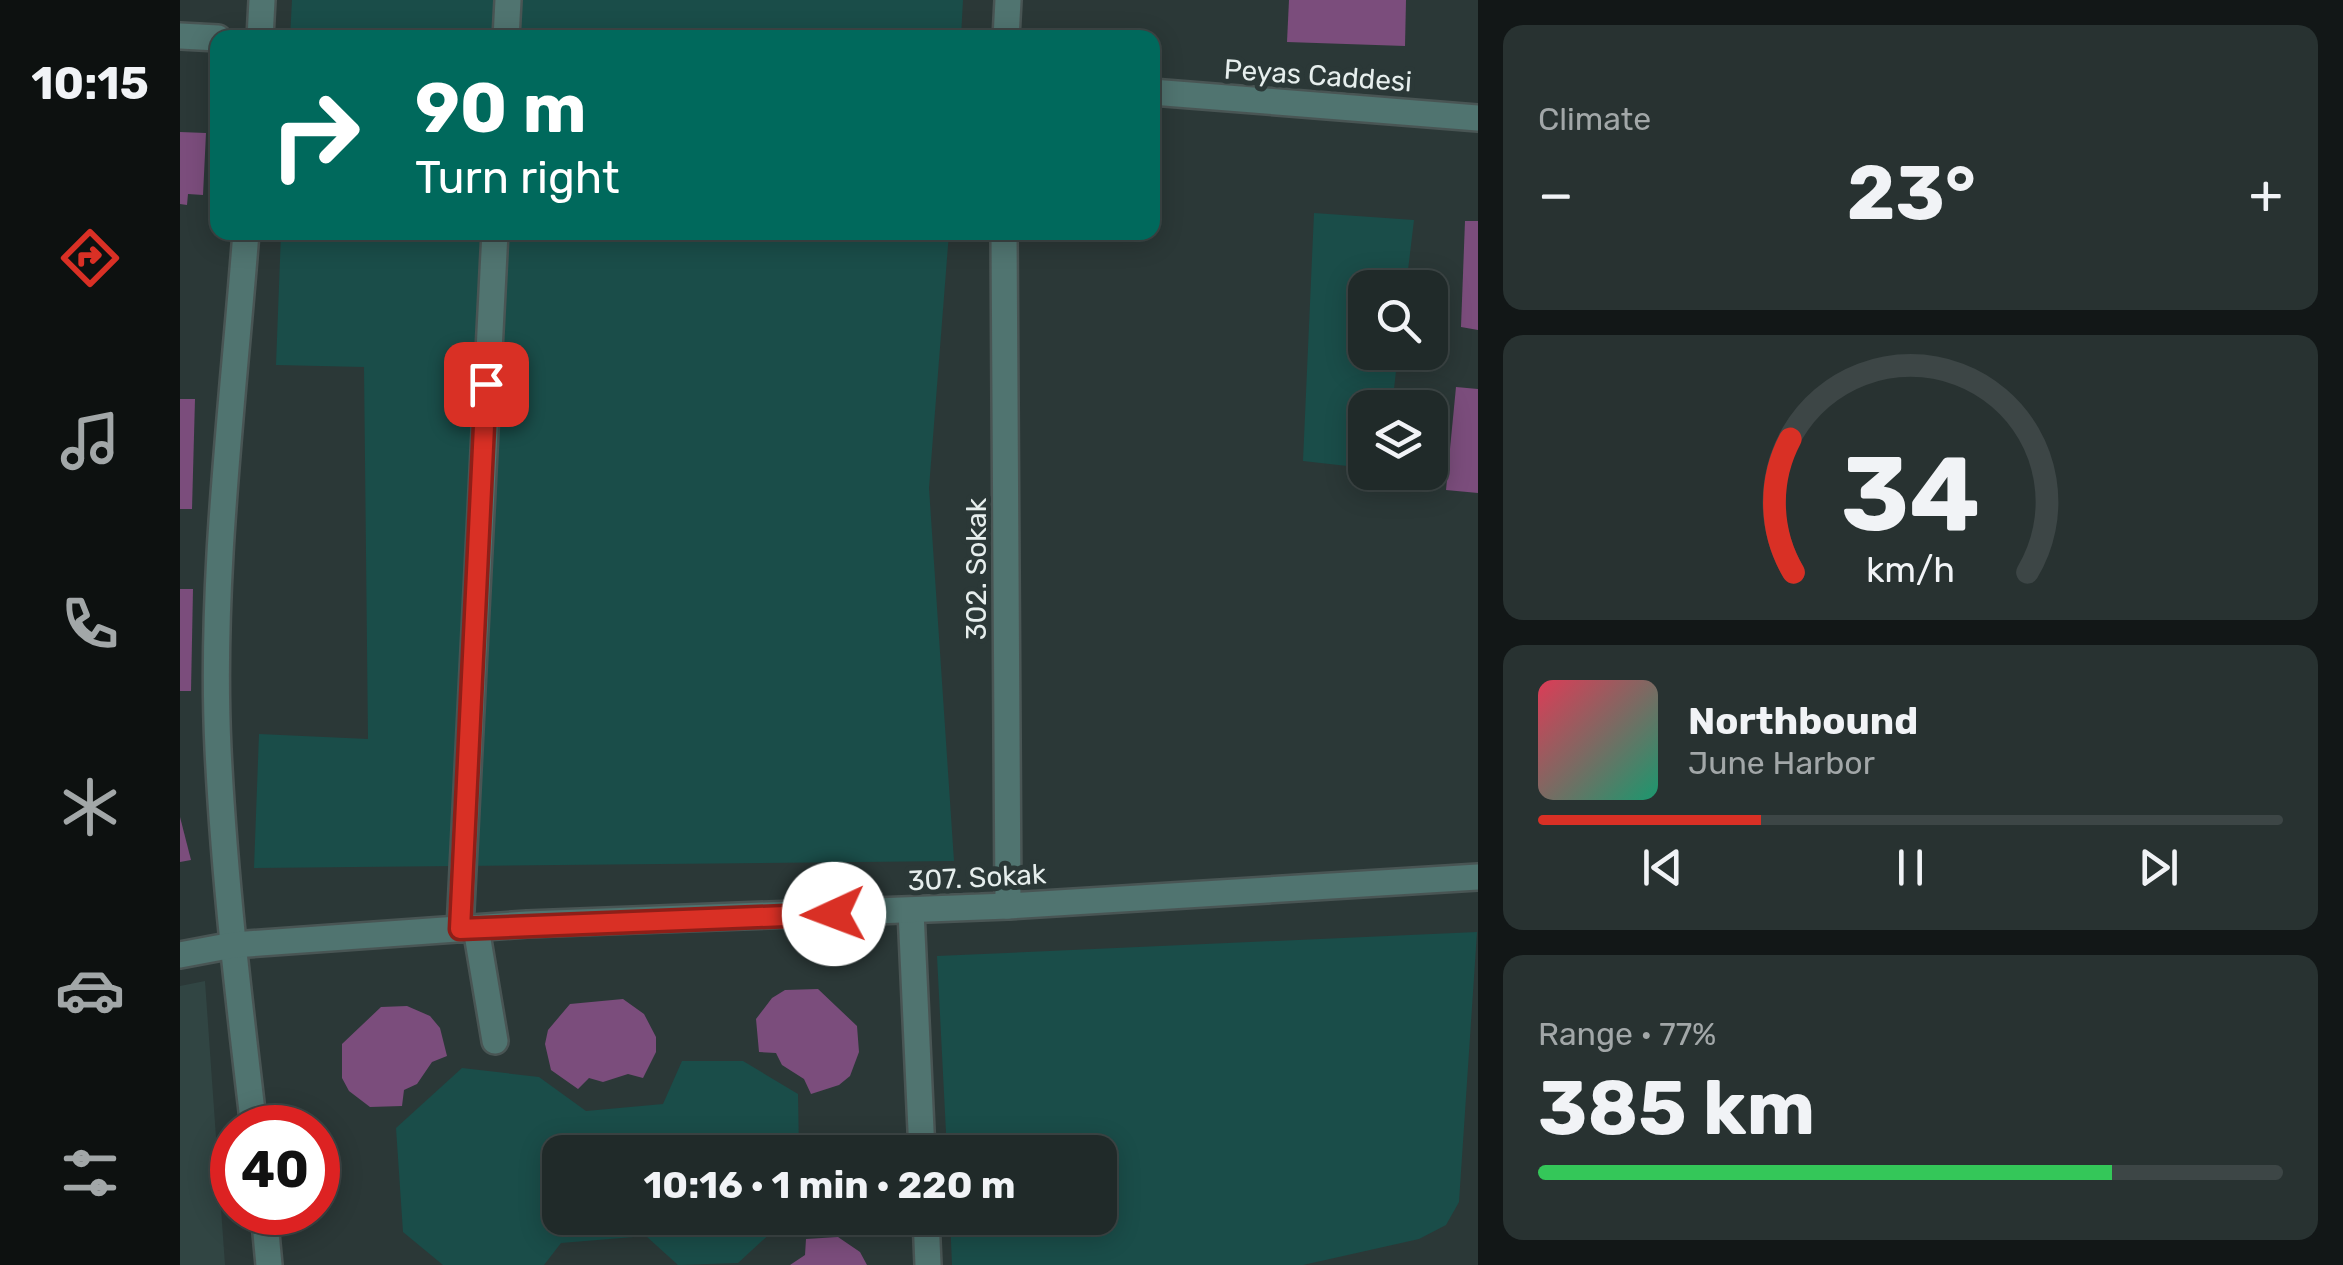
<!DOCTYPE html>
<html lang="en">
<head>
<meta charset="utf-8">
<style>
	:root { --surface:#202a29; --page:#283231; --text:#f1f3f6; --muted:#a2a7a8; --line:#3d4646; --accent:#d93025 }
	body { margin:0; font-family:Rubik,sans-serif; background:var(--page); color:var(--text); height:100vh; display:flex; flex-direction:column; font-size:38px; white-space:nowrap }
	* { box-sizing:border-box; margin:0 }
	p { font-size:32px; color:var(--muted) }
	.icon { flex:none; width:55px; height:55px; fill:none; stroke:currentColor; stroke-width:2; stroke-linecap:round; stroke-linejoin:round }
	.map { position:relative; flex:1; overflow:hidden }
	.sheet { display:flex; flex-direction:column; gap:25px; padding:25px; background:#121717; width:865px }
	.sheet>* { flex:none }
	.hud { position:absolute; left:30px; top:30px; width:950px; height:210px; border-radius:20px; box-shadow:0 5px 25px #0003,0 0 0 2px var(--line); background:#00695c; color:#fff; overflow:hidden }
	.tools { position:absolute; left:1168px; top:270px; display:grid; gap:20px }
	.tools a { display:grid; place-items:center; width:100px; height:100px; border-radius:20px; background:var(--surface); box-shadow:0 5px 25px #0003,0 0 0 2px var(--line); font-size:50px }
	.speed { position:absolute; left:30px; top:1105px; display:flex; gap:20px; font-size:50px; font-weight:700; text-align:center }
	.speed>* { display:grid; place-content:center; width:130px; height:130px; border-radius:50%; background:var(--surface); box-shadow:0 5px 25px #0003,0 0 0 2px var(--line); line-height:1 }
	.speed .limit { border:15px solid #d22; background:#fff; color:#111 }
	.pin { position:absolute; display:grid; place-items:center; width:85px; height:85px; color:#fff; margin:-42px; border-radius:20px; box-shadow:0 5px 15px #0006 }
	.me { position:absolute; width:110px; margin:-55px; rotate:268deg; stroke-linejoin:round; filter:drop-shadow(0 0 8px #0008) }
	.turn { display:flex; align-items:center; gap:35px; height:210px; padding:0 40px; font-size:45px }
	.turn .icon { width:130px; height:130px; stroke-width:2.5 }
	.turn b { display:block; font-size:70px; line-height:85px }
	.big { font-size:75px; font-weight:700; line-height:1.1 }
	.sheet .card { flex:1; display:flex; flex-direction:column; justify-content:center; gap:15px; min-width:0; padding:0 35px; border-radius:20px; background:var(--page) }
	.sheet .dial { align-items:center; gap:0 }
	.dial svg { height:260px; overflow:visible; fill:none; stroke:var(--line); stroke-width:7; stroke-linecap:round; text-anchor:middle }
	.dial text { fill:var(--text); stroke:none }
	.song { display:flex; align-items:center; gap:30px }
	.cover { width:120px; height:120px; border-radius:15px; background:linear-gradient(135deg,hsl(350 70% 55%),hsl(160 70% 35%)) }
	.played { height:10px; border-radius:5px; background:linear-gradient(90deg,var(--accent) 30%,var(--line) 30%) }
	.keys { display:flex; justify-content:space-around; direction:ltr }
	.heat { display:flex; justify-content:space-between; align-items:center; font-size:55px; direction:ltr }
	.charge { height:15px; border-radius:8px; background:linear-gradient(90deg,#34c759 77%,var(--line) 0) }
	.trip { position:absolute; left:362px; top:1135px; width:575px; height:100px; border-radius:20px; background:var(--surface); box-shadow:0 5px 25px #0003,0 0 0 2px var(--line); font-weight:700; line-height:100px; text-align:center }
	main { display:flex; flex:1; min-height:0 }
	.menu { display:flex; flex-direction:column; width:180px; justify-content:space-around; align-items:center; background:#0d1110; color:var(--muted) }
	.menu .icon { width:70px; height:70px }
	.menu .current { color:var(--accent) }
	.menu b { font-size:45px; color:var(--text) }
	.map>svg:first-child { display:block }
	.built { fill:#314543 }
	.green { fill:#1a4d49 }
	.building { fill:#7b4d7c }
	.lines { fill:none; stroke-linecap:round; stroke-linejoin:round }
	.minor-casing { stroke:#495554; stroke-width:30 }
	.minor { stroke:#507470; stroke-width:25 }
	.route-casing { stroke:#8d1f18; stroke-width:25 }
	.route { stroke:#d93025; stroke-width:18 }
	.labels { text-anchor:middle; stroke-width:10; stroke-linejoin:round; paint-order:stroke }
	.street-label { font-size:28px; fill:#e6eeed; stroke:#2b3837 }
</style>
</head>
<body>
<main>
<nav class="menu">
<b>10:15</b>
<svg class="icon current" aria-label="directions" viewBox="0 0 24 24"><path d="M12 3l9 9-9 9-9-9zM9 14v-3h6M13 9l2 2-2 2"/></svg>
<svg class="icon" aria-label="music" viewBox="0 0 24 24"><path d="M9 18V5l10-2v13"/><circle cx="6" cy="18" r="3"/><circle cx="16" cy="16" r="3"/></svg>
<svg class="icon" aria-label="phone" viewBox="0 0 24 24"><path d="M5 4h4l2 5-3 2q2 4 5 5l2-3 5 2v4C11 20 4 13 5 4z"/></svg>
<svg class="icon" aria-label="climate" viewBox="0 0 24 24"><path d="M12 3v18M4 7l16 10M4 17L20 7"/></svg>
<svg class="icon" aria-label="car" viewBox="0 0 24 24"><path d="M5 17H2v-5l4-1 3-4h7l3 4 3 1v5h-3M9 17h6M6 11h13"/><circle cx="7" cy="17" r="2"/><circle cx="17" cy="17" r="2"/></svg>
<svg class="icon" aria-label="filters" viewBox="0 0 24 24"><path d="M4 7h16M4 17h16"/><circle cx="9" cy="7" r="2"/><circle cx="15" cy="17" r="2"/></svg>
</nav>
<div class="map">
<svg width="1298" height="1265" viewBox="0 0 1298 1265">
	<rect width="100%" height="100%" fill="#2b3837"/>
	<path class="built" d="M 25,981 L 45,1265 L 0,1265 L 0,986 Z"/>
	<g class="green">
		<path d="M 112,0 L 783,0 L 781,37 L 110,38 Z"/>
		<path d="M 1134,213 L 1234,220 L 1226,287 L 1185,288 L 1185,352 L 1218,353 L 1212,407 L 1185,408 L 1185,468 L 1123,461 Z"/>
		<path d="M 101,233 L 769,233 L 749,488 L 774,861 L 74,868 L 79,734 L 188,739 L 184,367 L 96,365 Z"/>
		<path d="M 1297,932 L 1279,1202 L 1266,1225 L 1239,1239 L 1123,1265 L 772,1265 L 770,1218 L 920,1218 L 920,1152 L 767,1152 L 757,956 Z"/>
		<path d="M 502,1061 L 563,1061 L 618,1094 L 619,1152 L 380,1152 L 380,1218 L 607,1218 L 558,1263 L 498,1265 L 466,1236 L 381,1243 L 364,1265 L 263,1265 L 223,1232 L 216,1128 L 282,1068 L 359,1077 L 406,1111 L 483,1104 Z"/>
	</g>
	<g class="building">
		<path d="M 1109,0 L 1226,0 L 1225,46 L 1107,42 Z"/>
		<path d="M 0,132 L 26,133 L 23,195 L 8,194 L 7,205 L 0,204 Z"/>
		<path d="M 1285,221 L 1298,221 L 1298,330 L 1281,327 Z"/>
		<path d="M 1276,387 L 1298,389 L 1298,493 L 1266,490 Z"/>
		<path d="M 0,399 L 15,399 L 12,509 L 0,509 Z"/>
		<path d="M 0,589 L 13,589 L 11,691 L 0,691 Z"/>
		<path d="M 0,817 L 11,860 L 0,862 Z"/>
		<path d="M 638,989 L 677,1026 L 679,1052 L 670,1076 L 659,1085 L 631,1094 L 624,1079 L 602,1065 L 596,1053 L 579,1052 L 576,1019 L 592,998 L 605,990 Z"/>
		<path d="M 443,999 L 464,1014 L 476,1037 L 476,1052 L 463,1078 L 448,1074 L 423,1082 L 409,1078 L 398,1089 L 371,1070 L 365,1044 L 368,1030 L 390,1004 Z"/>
		<path d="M 227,1006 L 250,1016 L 260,1028 L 267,1056 L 252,1062 L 237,1084 L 224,1090 L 222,1106 L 190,1107 L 169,1091 L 162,1078 L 162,1044 L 201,1007 Z"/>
		<path d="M 658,1237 L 680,1252 L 687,1265 L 610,1265 L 625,1255 L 626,1239 Z"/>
	</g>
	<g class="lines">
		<defs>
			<g id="minor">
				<path d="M 0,36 L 38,38"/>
				<path d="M 80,38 L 82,0"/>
				<path d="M 326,38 L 328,0"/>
				<path d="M 826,38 L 828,0"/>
				<path d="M 972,92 L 1298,118"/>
				<path d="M 66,232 C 53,404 30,577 38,749 C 44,875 59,1002 74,1128"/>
				<path d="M 824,232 L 828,906"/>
				<path d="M 731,911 L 742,1152"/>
				<path d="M 296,928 L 315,1041"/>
				<path d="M 280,929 L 315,232"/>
				<path d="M 0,955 L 53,945 L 347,924 L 828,906 L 1298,877"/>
				<path d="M 84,1212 L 89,1265"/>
				<path d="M 746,1218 L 748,1265"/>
			</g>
		</defs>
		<use href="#minor" class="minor-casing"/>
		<use href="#minor" class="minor"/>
	</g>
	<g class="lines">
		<defs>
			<path id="route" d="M 306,384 L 280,929 L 654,914"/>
		</defs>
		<use href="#route" class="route-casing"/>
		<use href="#route" class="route"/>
	</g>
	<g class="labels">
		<g class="street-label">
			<text transform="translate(1138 75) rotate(4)" y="10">Peyas Caddesi</text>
			<text transform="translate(796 569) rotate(-90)" y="10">302. Sokak</text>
			<text transform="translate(797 877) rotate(-3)" y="10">307. Sokak</text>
		</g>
	</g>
</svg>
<div class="tools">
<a><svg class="icon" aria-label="search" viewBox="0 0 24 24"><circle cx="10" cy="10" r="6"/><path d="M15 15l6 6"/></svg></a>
<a><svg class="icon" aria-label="layers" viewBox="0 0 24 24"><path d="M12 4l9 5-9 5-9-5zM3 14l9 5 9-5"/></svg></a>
</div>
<div class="speed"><div class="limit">40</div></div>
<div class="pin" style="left:306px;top:384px;background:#d93025"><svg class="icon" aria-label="arrive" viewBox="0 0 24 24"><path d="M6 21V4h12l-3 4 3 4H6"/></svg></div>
<svg class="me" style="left:654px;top:914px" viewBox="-20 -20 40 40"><circle r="19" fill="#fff"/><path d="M0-13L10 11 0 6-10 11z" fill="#d93025"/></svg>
<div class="trip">10:16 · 1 min · 220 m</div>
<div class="hud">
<div class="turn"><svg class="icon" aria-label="right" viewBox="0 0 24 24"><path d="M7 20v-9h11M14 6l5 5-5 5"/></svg><div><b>90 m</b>Turn right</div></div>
</div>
</div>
<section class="sheet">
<div class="card"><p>Climate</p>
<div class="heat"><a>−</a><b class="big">23°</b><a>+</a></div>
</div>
<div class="card dial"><svg viewBox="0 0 100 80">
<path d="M14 69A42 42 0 1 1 86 69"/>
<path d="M14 69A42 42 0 0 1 13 28" stroke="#d93025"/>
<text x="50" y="56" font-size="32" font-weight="700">34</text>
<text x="50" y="72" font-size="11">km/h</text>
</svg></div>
<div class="card">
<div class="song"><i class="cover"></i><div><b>Northbound</b><p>June Harbor</p></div></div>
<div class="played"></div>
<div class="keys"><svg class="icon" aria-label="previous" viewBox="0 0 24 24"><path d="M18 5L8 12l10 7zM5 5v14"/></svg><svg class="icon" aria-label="pause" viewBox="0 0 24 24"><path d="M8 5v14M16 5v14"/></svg><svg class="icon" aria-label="next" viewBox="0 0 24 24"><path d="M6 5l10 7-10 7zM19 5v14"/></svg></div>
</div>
<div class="card"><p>Range · 77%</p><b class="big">385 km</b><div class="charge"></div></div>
</section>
</main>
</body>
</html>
